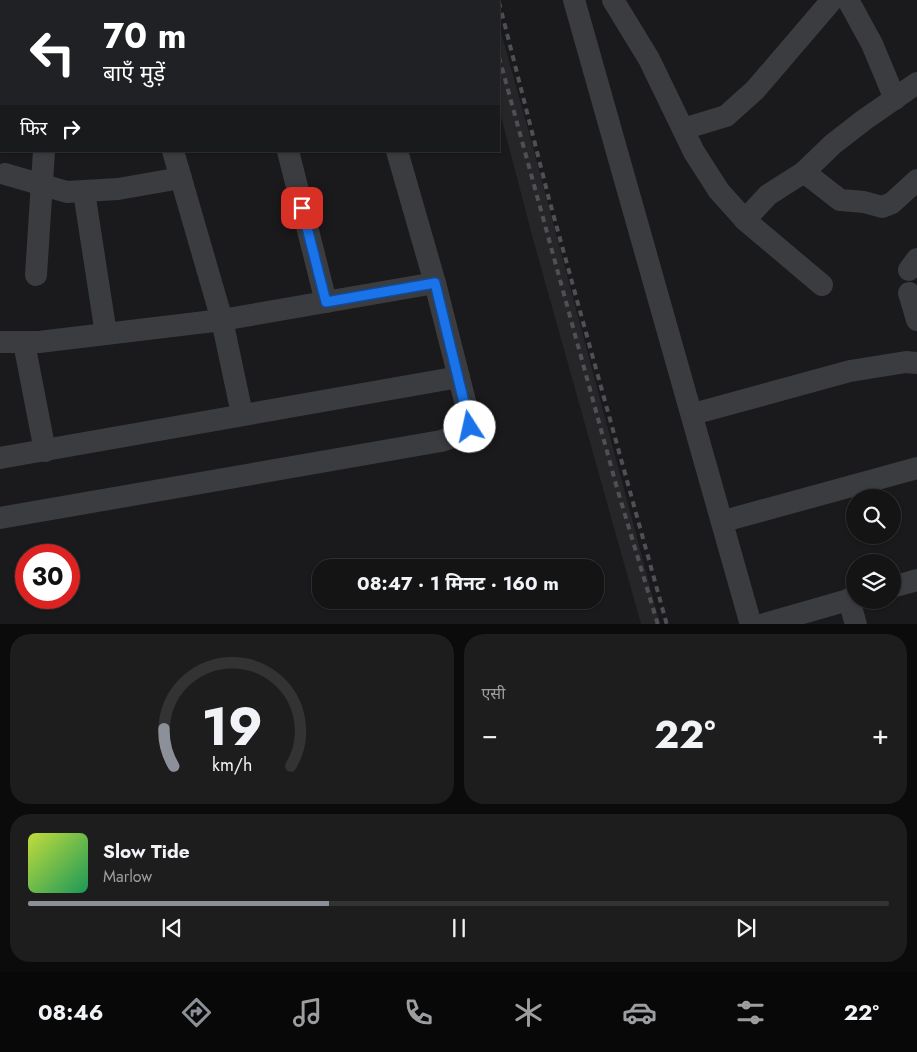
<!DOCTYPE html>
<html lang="hi">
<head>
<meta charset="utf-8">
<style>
	:root { --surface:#141415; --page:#1d1d1e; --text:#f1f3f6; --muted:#9d9ea0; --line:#333334; --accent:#8c9099 }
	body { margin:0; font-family:Jost,"Noto Sans Devanagari",sans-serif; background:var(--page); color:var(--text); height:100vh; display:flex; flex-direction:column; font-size:19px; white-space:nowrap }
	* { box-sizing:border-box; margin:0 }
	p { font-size:16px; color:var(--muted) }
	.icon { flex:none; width:28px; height:28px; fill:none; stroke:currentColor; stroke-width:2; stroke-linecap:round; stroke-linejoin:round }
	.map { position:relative; height:624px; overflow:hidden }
	.side { display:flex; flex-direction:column; gap:10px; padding:10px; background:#0b0b0c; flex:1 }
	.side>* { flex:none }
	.top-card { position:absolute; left:0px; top:0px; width:500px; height:152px; box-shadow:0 1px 4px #0004,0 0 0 1px var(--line); background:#202124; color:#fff; overflow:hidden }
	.buttons { position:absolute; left:846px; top:489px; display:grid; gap:10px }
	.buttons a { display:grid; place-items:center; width:55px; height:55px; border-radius:50%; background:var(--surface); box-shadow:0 1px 4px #0004,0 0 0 1px var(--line); font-size:25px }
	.speed { position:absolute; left:15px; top:544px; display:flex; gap:10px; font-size:25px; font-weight:700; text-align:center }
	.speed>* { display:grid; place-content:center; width:65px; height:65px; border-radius:50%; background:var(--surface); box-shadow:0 1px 4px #0004,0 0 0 1px var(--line); line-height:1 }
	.speed .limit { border:8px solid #d22; background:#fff; color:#111 }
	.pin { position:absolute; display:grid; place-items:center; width:42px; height:42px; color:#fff; margin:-21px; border-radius:10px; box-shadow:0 2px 8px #0006 }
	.me { position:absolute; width:55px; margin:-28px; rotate:350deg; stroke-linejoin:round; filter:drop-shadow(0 0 4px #0008) }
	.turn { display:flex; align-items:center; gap:18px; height:105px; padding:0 20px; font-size:22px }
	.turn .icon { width:65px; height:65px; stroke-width:2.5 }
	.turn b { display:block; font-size:35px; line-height:42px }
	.then { display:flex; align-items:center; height:48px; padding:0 20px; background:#0003; gap:10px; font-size:19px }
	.big { font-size:38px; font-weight:700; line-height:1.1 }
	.side .tile { flex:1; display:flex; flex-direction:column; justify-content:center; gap:8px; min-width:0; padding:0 18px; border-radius:20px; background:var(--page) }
	.side .dial { align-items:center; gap:0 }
	.dial svg { height:130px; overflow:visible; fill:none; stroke:var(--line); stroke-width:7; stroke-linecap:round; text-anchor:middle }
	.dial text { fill:var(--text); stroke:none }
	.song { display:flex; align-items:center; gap:15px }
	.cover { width:60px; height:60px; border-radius:8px; background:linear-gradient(135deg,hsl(70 70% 55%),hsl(150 70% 35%)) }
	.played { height:5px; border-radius:2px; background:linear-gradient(90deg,var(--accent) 35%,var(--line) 35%) }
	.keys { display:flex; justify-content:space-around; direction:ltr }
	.heat { display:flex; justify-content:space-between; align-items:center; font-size:28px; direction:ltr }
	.side .tiles { flex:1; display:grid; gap:10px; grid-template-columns:1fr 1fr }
	.tile:last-child { grid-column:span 2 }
	.trip { position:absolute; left:312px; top:559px; width:292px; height:50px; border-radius:20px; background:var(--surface); box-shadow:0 1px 4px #0004,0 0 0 1px var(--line); font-weight:700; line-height:50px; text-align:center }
	.tab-bar { display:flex; height:80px; justify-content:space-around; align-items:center; background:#080808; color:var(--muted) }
	.tab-bar .icon { width:35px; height:35px }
	.tab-bar .on { color:var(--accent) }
	.tab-bar b { font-size:22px; color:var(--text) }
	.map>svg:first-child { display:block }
	.built { fill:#262628 }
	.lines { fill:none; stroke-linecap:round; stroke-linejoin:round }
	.minor { stroke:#3b3c40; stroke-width:22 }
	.rail { stroke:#4e5055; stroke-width:4; stroke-dasharray:6 5; stroke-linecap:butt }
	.route-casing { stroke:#114b97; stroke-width:12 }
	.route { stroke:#1a73e8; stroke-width:9 }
</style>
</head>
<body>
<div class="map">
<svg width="917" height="625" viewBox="0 0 917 625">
	<rect width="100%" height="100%" fill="#1a1a1c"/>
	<path class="built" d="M 499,25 L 531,140 L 660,624 L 641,624 L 533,239 L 499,109 Z"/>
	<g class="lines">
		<g class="minor">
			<path d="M 249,0 L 250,1"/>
			<path d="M 574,0 L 751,625"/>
			<path d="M 613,0 L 649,59 L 694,152 L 719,191 L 745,220 L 822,285"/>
			<path d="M 848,0 L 872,44 L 895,99"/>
			<path d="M 349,1 L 355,1"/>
			<path d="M 683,129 L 726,116 L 755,90 L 832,0"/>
			<path d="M 173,151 L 222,320 L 242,414"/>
			<path d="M 288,151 L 326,302"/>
			<path d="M 804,172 L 840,200 L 864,202 L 882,207 L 892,203 L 917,180"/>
			<path d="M 5,174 L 67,192 L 118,189 L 181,178"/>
			<path d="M 84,192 L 106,334"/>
			<path d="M 745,220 L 768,195 L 804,172 L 833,144 L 864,120 L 917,83"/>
			<path d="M 909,270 L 917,259"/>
			<path d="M 36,275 L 44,151"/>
			<path d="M 909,293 L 917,320"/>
			<path d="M 0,342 L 39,342 L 222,320 L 435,283"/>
			<path d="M 24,343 L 45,451"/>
			<path d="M 693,414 L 850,371 L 906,362 L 917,363"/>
			<path d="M 0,458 L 459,377"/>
			<path d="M 0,518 L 441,441 L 467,432 L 470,427 L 469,417 L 435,283 L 397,151"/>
			<path d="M 724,521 L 917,468"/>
			<path d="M 892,587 L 917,580"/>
			<path d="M 849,599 L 856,625"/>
			<path d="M 761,625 L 855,598"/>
		</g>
		<g class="rail">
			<path d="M 483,0 L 483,1"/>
			<path d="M 499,2 L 549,199 L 667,625"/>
			<path d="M 499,57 L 617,488 L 658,625"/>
		</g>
	</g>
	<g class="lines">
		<defs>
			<path id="route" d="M 302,208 L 326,302 L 435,283 L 470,427"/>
		</defs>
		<use href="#route" class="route-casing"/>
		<use href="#route" class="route"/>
	</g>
</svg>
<div class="buttons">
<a><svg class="icon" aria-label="search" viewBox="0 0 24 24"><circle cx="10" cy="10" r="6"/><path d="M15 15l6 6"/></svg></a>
<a><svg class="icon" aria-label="layers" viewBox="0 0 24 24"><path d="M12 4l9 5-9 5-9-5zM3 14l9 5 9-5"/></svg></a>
</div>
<div class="speed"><div class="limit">30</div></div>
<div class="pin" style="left:302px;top:208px;background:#d93025"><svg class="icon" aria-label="arrive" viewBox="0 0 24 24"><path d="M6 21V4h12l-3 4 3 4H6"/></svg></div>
<svg class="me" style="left:470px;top:427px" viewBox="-20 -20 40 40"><circle r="19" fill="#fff"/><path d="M0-13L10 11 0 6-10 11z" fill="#1a73e8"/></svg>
<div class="trip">08:47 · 1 मिनट · 160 m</div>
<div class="top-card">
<div class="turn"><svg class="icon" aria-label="left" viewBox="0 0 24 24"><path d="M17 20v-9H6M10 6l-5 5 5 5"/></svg><div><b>70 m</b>बाएँ मुड़ें</div></div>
<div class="then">फिर<svg class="icon" aria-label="right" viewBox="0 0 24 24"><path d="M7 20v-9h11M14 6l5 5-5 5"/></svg></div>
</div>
</div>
<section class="side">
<div class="tiles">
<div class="tile dial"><svg viewBox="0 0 100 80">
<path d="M14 69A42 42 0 1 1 86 69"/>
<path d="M14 69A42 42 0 0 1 8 46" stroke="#8c9099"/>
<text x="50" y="56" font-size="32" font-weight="700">19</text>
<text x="50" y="72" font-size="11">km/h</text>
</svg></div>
<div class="tile"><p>एसी</p>
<div class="heat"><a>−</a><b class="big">22°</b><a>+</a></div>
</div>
<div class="tile">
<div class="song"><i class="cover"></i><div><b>Slow Tide</b><p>Marlow</p></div></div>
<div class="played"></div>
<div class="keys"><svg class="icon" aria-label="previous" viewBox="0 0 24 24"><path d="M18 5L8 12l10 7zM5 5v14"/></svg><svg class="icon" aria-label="pause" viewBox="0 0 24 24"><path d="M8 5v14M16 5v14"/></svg><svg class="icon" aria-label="next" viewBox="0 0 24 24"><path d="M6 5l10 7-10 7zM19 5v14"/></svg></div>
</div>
</div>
</section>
<nav class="tab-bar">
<b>08:46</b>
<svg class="icon on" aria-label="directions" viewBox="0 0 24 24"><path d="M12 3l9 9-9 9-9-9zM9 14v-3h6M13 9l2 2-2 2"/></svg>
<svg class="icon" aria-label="music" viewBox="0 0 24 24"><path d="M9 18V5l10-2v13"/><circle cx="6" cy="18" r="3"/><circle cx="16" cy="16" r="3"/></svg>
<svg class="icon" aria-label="phone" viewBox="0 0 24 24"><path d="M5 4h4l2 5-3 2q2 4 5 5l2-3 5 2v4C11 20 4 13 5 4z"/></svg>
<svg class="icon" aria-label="climate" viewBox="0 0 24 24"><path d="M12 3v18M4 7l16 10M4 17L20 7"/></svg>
<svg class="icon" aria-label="car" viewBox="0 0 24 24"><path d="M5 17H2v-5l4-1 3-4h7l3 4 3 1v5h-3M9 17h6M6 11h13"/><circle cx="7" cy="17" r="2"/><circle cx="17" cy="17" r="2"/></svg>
<svg class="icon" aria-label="filters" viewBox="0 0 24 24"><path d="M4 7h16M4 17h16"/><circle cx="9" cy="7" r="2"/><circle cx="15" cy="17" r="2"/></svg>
<b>22°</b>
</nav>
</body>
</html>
